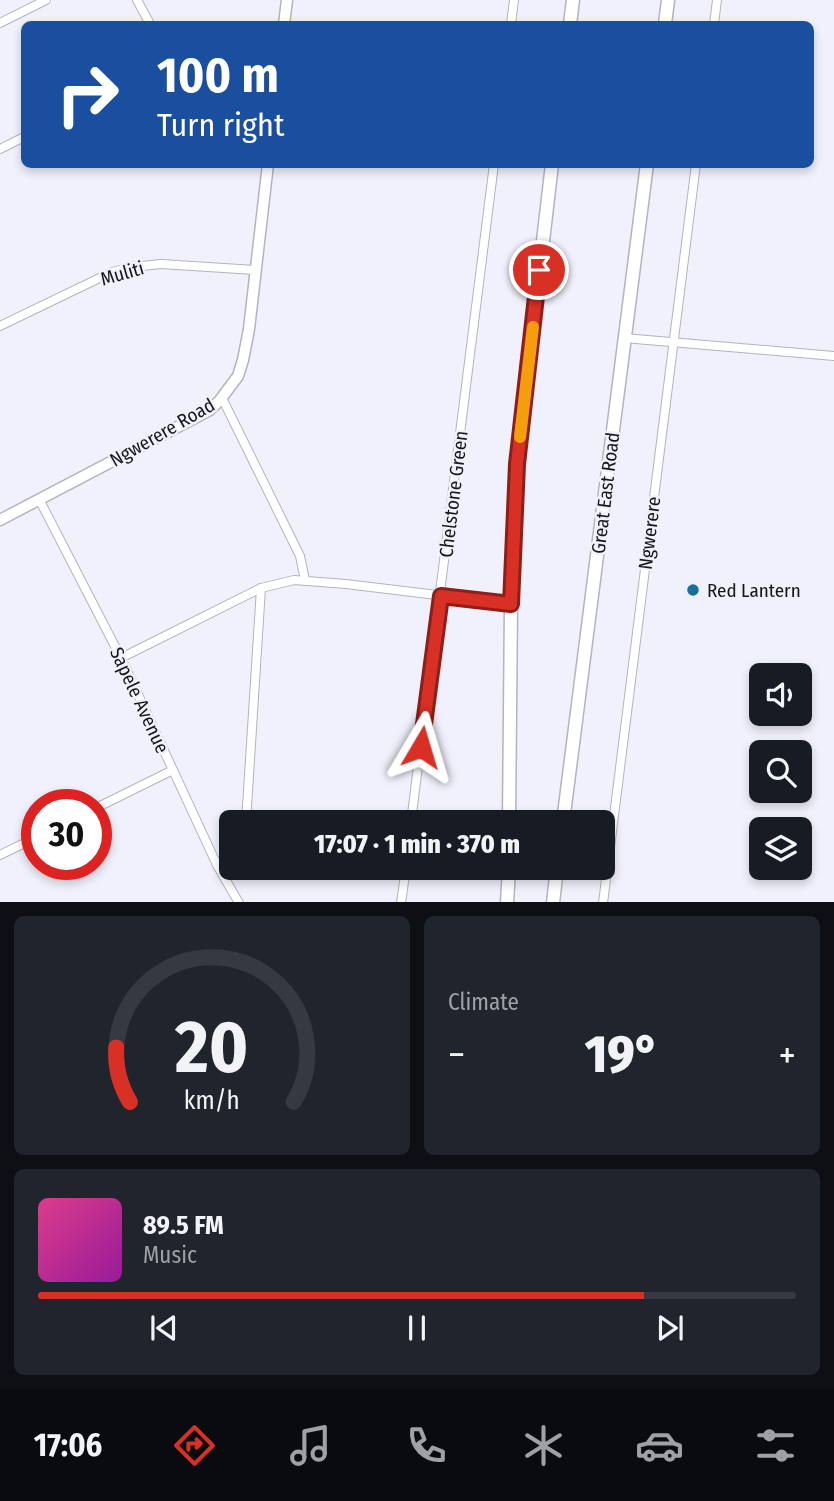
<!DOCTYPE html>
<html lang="en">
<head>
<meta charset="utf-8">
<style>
	:root { --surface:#171b24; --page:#20242c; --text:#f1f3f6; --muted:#9ea1a6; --line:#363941; --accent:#d93025 }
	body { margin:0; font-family:"Fira Sans Condensed",sans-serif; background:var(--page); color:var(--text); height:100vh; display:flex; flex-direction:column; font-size:26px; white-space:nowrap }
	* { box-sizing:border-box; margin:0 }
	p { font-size:23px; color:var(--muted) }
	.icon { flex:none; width:38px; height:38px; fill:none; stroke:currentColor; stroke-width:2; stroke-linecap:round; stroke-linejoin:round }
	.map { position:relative; height:902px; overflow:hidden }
	.side { display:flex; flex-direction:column; gap:14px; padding:14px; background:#0d0f14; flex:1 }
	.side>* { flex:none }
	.banner { position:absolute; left:21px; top:21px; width:793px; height:147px; border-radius:10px; box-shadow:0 4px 10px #0003; background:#1a4fa0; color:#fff; overflow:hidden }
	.tools { position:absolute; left:749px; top:663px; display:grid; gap:14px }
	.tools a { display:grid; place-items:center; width:63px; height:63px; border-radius:10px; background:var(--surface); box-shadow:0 4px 10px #0003; font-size:35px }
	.speed { position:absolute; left:21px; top:789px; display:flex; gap:14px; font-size:35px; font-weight:700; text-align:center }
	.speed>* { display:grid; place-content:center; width:91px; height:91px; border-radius:50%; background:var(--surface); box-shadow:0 4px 10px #0003; line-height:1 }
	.speed .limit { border:10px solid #d22; background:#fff; color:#111 }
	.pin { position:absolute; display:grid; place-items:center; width:60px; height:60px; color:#fff; margin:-30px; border:4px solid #fff; border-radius:50%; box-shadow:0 2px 7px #0007 }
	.me { position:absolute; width:77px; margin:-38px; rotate:7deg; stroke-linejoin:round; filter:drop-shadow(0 0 5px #0008) }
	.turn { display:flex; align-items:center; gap:24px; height:147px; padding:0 21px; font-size:32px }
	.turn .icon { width:91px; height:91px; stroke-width:2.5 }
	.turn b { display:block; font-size:49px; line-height:60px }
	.big { font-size:52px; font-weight:800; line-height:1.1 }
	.side .tile { flex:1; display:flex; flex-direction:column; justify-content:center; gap:10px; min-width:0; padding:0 24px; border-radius:10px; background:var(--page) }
	.side .dial { align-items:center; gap:0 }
	.dial svg { height:182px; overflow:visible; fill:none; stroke:var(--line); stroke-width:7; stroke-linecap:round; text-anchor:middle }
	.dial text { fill:var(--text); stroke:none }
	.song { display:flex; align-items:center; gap:21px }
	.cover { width:84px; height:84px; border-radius:10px; background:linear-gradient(135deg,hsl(330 70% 55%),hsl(300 70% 35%)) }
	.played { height:7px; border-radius:4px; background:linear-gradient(90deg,var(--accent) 80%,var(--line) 80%) }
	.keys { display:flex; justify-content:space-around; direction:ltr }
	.heat { display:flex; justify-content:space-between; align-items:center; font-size:38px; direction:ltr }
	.side .tiles { flex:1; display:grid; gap:14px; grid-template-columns:1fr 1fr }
	.tile:last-child { grid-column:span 2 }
	.trip { position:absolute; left:219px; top:810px; width:396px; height:70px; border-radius:10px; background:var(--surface); box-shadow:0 4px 10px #0003; font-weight:800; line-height:70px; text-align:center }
	.dock { display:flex; height:112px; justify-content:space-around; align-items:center; background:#090b0e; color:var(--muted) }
	.dock .icon { width:49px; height:49px }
	.dock .current { color:var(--accent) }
	.dock b { font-size:32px; color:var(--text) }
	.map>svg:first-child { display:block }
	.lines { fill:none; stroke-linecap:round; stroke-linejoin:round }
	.minor-casing { stroke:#b2b4be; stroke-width:10 }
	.tertiary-casing { stroke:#b2b4be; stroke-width:13 }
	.primary-casing { stroke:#b2b4be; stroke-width:15 }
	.minor { stroke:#fff; stroke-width:8 }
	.tertiary { stroke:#fff; stroke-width:10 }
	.primary { stroke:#fff; stroke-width:12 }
	.route-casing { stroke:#8d1f18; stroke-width:18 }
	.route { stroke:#d93025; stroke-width:12 }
	.slow { stroke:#f59e0b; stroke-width:12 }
	.poi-dot { fill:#18709f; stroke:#f0f1fc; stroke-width:2.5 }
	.labels { text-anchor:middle; stroke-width:5; stroke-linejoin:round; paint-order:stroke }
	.street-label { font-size:19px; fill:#151619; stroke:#f0f1fc }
	.poi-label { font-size:19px; fill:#151619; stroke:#f0f1fc; text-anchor:start }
</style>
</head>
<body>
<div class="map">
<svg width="834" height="903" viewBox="0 0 834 903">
	<rect width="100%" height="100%" fill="#f0f1fc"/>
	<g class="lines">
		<defs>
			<g id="minor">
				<path d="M 137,0 L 150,24"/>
				<path d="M 0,23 L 46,0"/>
				<path d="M 511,24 L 514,0"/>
				<path d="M 714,24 L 717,0"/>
				<path d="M 0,149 L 24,137"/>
				<path d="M 0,326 L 112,272 L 132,267 L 161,264 L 255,270"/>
				<path d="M 624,338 L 834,356"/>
				<path d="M 222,398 L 300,556 L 305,580"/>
				<path d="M 39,499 L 121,658 L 217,865 L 239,903"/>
				<path d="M 121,658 L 261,588 L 294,580 L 346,584 L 511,604"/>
				<path d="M 96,808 L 173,770"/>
				<path d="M 246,822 L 261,588"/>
				<path d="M 411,822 L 494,164"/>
				<path d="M 0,855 L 37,837"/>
				<path d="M 217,865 L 231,851"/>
				<path d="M 401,903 L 406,868"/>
				<path d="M 603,903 L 696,164"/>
			</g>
			<g id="tertiary">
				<path d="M 284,24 L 287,0"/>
				<path d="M 0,520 L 210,410 L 220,400 L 238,376 L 243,360 L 249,329 L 268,164"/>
			</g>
			<g id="primary">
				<path d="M 570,24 L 573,0"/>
				<path d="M 665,24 L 668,0"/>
				<path d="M 509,822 L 511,604 L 517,464 L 552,164"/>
				<path d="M 563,822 L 647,164"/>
				<path d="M 507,903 L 509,868"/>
				<path d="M 553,903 L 557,868"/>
			</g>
		</defs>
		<use href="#minor" class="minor-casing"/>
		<use href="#tertiary" class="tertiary-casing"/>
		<use href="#primary" class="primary-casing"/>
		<use href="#minor" class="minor"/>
		<use href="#tertiary" class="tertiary"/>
		<use href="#primary" class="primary"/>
	</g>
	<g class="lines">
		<defs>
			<path id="route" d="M 421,747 L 441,596 L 511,604 L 517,464 L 539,270"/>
		</defs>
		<use href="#route" class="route-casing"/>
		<use href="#route" class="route"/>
		<path class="slow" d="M 520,437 L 533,327"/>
	</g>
	<circle class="poi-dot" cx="693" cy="590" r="7"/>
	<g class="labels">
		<g class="street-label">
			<text transform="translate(122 273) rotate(-16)" y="7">Muliti</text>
			<text transform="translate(162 432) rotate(-30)" y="7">Ngwerere Road</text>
			<text transform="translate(605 493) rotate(-83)" y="7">Great East Road</text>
			<text transform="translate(453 494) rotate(-83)" y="7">Chelstone Green</text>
			<text transform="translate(649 533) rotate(-83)" y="7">Ngwerere</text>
			<text transform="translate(140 700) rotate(65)" y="7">Sapele Avenue</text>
		</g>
		<g class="poi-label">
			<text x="707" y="597">Red Lantern</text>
		</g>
	</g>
</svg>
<div class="tools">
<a><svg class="icon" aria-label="sound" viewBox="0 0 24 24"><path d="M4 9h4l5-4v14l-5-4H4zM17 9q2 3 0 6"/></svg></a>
<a><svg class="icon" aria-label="search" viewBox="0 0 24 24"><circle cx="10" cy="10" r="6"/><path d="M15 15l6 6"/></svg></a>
<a><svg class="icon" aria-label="layers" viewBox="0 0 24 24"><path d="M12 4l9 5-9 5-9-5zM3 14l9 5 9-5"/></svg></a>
</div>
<div class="speed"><div class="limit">30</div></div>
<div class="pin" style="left:539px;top:270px;background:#d93025"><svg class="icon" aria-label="arrive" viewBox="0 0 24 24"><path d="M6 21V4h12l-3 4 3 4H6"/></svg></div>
<svg class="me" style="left:421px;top:747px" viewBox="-20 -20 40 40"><path d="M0-17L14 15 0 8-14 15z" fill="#d93025" stroke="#fff" stroke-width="4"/></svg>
<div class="trip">17:07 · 1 min · 370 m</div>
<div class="banner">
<div class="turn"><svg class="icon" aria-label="right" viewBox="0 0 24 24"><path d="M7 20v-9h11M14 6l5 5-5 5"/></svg><div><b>100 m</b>Turn right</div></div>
</div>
</div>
<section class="side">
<div class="tiles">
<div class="tile dial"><svg viewBox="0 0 100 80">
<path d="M14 69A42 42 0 1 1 86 69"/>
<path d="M14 69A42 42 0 0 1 8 45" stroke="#d93025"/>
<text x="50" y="56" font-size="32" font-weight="700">20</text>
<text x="50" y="72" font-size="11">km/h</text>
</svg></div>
<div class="tile"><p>Climate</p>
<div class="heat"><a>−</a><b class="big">19°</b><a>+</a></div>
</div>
<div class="tile">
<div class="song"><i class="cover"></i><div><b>89.5 FM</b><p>Music</p></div></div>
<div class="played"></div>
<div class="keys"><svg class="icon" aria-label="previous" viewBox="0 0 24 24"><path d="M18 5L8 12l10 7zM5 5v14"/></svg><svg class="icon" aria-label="pause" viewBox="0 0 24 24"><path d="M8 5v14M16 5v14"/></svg><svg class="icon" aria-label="next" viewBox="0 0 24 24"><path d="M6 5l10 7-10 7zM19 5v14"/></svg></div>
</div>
</div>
</section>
<nav class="dock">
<b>17:06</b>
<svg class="icon current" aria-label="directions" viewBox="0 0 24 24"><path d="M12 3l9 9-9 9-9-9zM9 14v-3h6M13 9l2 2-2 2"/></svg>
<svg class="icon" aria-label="music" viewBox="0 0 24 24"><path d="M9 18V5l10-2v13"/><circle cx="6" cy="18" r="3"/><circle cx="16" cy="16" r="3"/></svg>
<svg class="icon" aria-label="phone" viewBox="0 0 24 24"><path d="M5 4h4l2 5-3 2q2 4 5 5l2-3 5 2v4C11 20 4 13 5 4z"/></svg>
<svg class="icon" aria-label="climate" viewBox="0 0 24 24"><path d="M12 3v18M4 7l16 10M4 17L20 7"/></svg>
<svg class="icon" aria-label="car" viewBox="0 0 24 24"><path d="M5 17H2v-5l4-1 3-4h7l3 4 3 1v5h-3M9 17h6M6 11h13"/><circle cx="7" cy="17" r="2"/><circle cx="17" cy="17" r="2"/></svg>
<svg class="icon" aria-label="filters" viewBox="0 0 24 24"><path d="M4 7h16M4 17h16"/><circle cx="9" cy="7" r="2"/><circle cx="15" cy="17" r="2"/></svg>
</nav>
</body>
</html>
